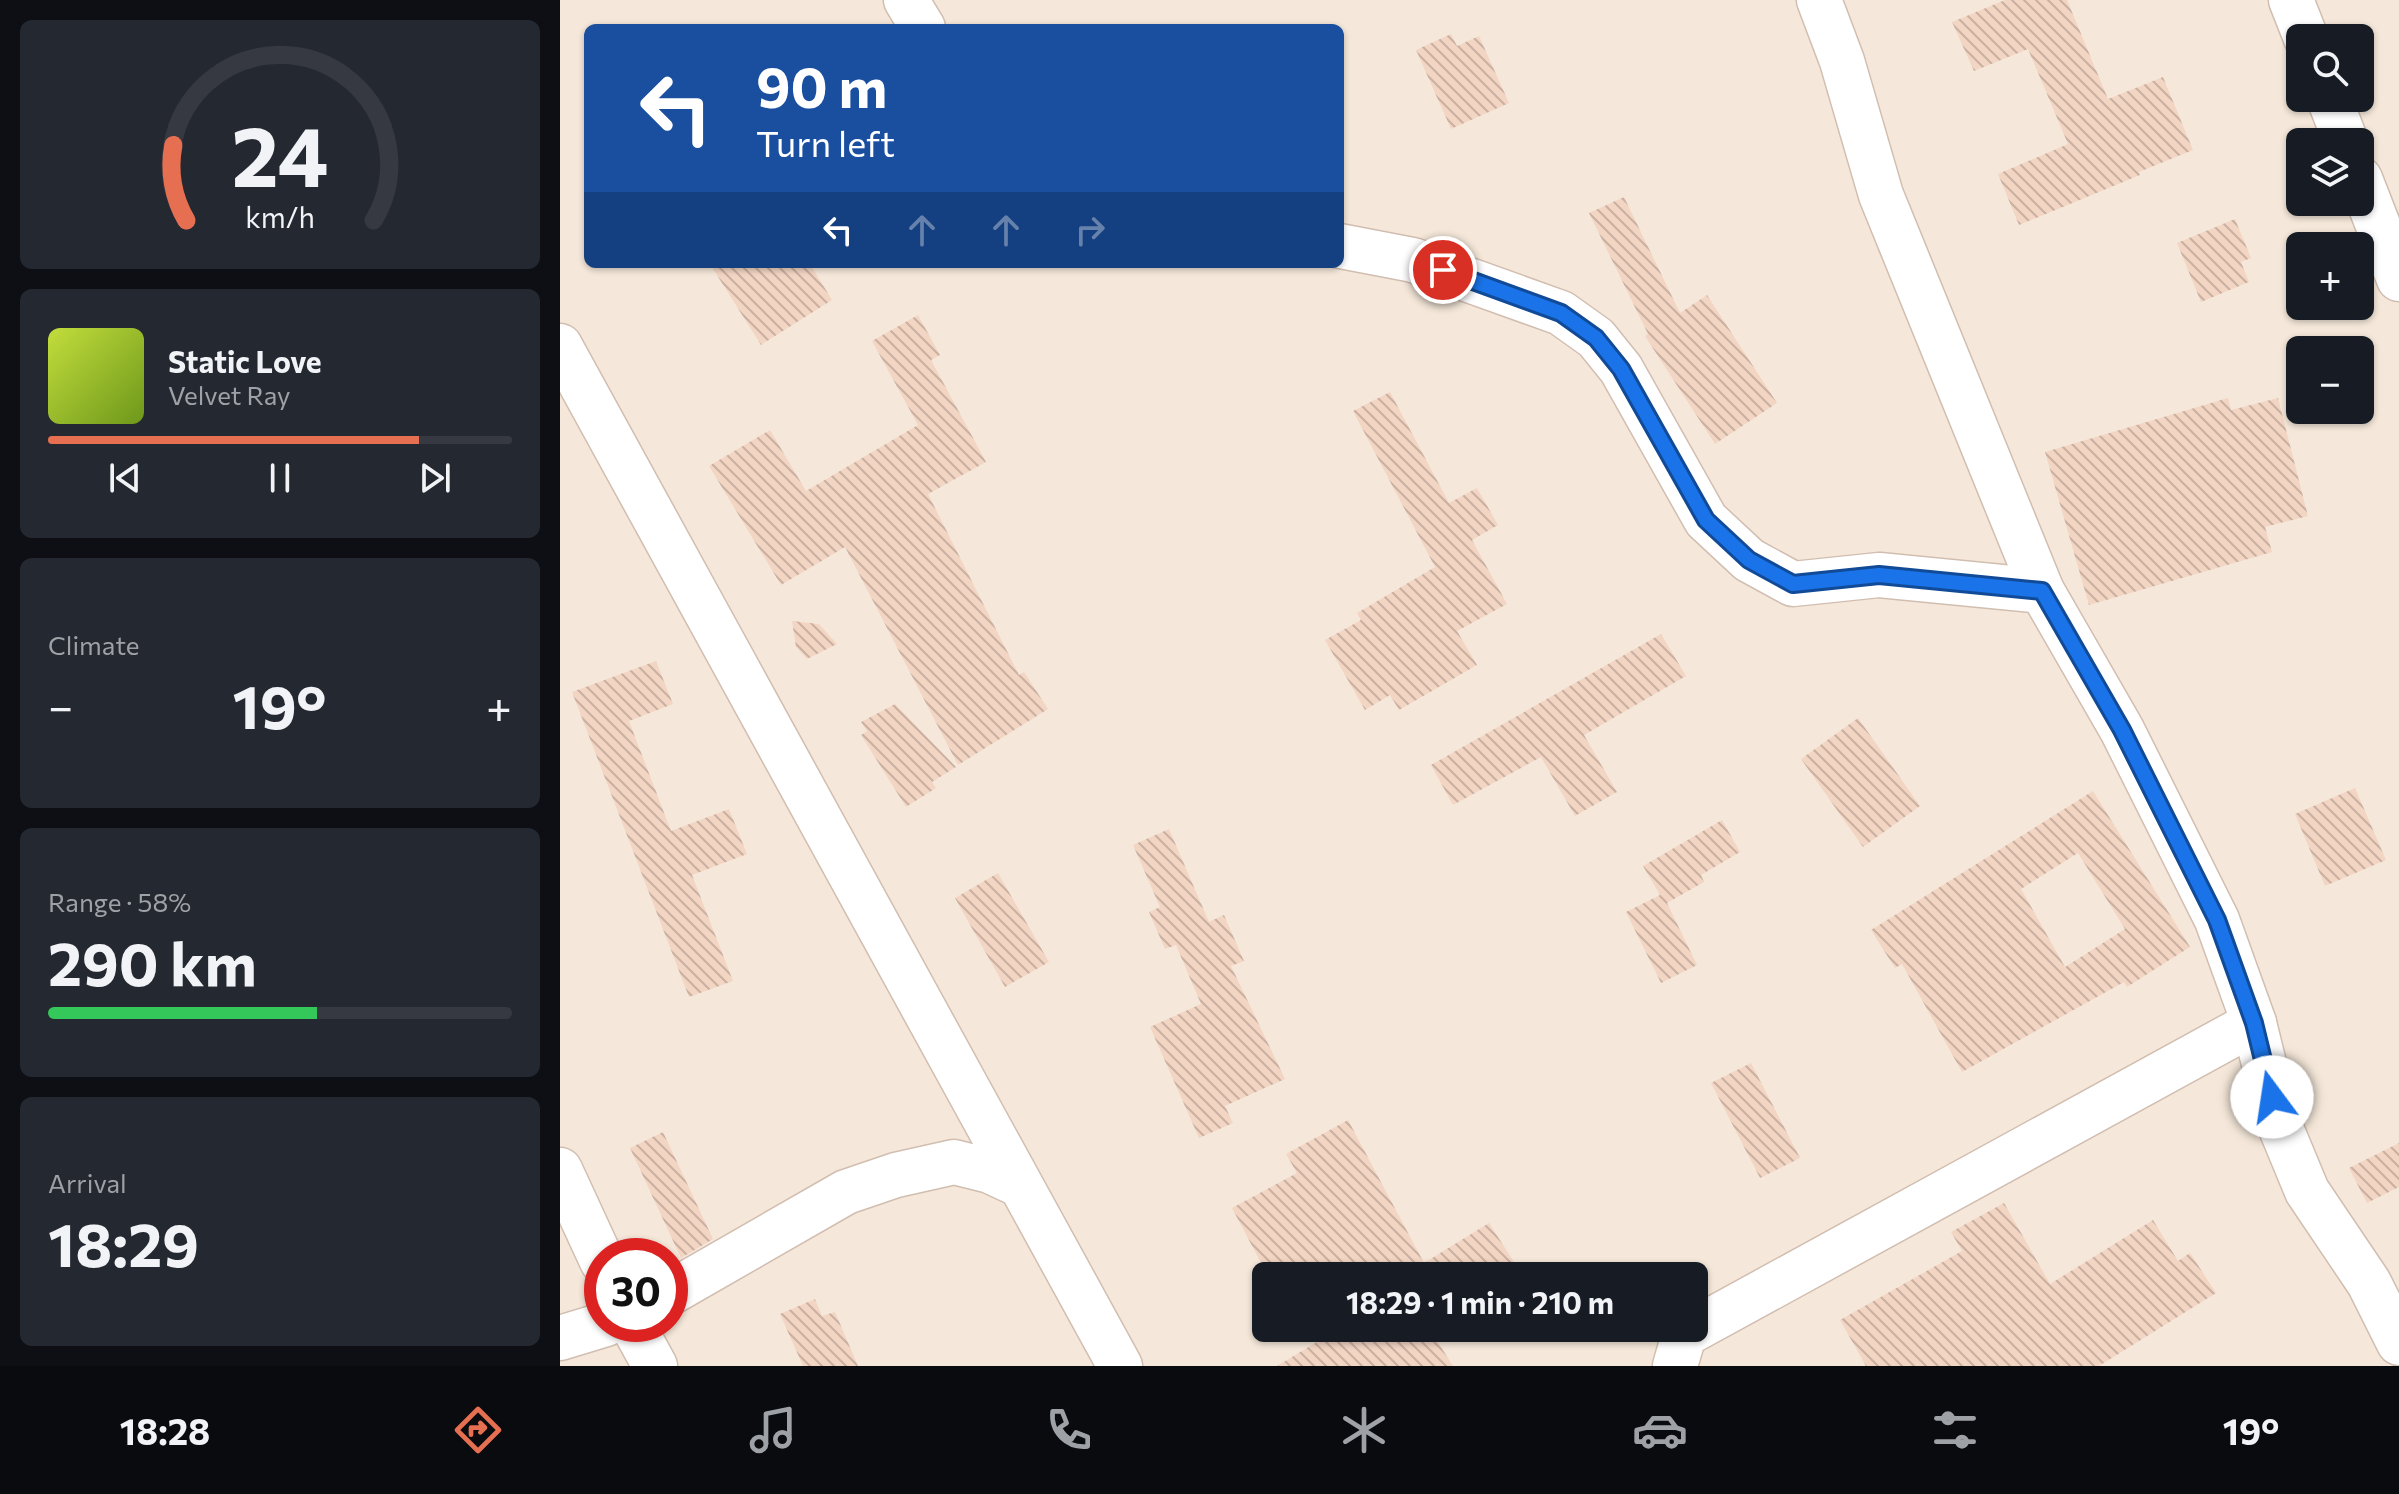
<!DOCTYPE html>
<html lang="en">
<head>
<meta charset="utf-8">
<style>
	:root { --surface:#171b24; --page:#242831; --text:#f1f3f6; --muted:#9ea1a6; --line:#363941; --accent:#e76f51 }
	body { margin:0; font-family:Commissioner,sans-serif; background:var(--page); color:var(--text); height:100vh; display:flex; flex-direction:column; font-size:30px; white-space:nowrap }
	* { box-sizing:border-box; margin:0 }
	p { font-size:26px; color:var(--muted) }
	.icon { flex:none; width:44px; height:44px; fill:none; stroke:currentColor; stroke-width:2; stroke-linecap:round; stroke-linejoin:round }
	.map { position:relative; flex:1; overflow:hidden }
	.panel { display:flex; flex-direction:column; gap:20px; padding:20px; background:#0d0f14; width:560px }
	.panel>* { flex:none }
	.guide { position:absolute; left:24px; top:24px; width:760px; height:244px; border-radius:12px; box-shadow:0 2px 6px #0004; background:#1a4fa0; color:#fff; overflow:hidden }
	.fabs { position:absolute; left:1726px; top:24px; display:grid; gap:16px }
	.fabs a { display:grid; place-items:center; width:88px; height:88px; border-radius:12px; background:var(--surface); box-shadow:0 2px 6px #0004; font-size:40px }
	.speed { position:absolute; left:24px; top:1238px; display:flex; gap:16px; font-size:40px; font-weight:700; text-align:center }
	.speed>* { display:grid; place-content:center; width:104px; height:104px; border-radius:50%; background:var(--surface); box-shadow:0 2px 6px #0004; line-height:1 }
	.speed .limit { border:12px solid #d22; background:#fff; color:#111 }
	.pin { position:absolute; display:grid; place-items:center; width:68px; height:68px; color:#fff; margin:-34px; border:4px solid #fff; border-radius:50%; box-shadow:0 2px 8px #0007 }
	.me { position:absolute; width:88px; margin:-44px; rotate:346deg; stroke-linejoin:round; filter:drop-shadow(0 0 6px #0008) }
	.turn { display:flex; align-items:center; gap:28px; height:168px; padding:0 40px; font-size:36px }
	.turn .icon { width:104px; height:104px; stroke-width:2.5 }
	.turn b { display:block; font-size:56px; line-height:68px }
	.lanes { display:flex; align-items:center; height:76px; padding:0 40px; background:#0003; justify-content:center; gap:40px; direction:ltr }
	.lanes .off { opacity:.35 }
	.big { font-size:60px; font-weight:700; line-height:1.1 }
	.panel .card { flex:1; display:flex; flex-direction:column; justify-content:center; gap:12px; min-width:0; padding:0 28px; border-radius:12px; background:var(--page) }
	.panel .dial { align-items:center; gap:0 }
	.dial svg { height:208px; overflow:visible; fill:none; stroke:var(--line); stroke-width:7; stroke-linecap:round; text-anchor:middle }
	.dial text { fill:var(--text); stroke:none }
	.song { display:flex; align-items:center; gap:24px }
	.cover { width:96px; height:96px; border-radius:12px; background:linear-gradient(135deg,hsl(70 70% 55%),hsl(80 70% 35%)) }
	.played { height:8px; border-radius:4px; background:linear-gradient(90deg,var(--accent) 80%,var(--line) 80%) }
	.keys { display:flex; justify-content:space-around; direction:ltr }
	.heat { display:flex; justify-content:space-between; align-items:center; font-size:44px; direction:ltr }
	.charge { height:12px; border-radius:6px; background:linear-gradient(90deg,#34c759 58%,var(--line) 0) }
	.trip { position:absolute; left:692px; top:1262px; width:456px; height:80px; border-radius:12px; background:var(--surface); box-shadow:0 2px 6px #0004; font-weight:700; line-height:80px; text-align:center }
	.tabs { display:flex; height:128px; justify-content:space-around; align-items:center; background:#090b0e; color:var(--muted) }
	.tabs .icon { width:56px; height:56px }
	.tabs .active { color:var(--accent) }
	.tabs b { font-size:36px; color:var(--text) }
	main { display:flex; flex:1; min-height:0 }
	.map>svg:first-child { display:block }
	.residential { fill:#f5e8da; fill-rule:evenodd }
	.building { fill:url(#building-back-hatch); fill-rule:evenodd }
	.lines { fill:none; stroke-linecap:round; stroke-linejoin:round }
	.minor-casing { stroke:#d1beb0; stroke-width:47 }
	.minor { stroke:#fff; stroke-width:44 }
	.route-casing { stroke:#114b97; stroke-width:20 }
	.route { stroke:#1a73e8; stroke-width:14 }
</style>
</head>
<body>
<main>
<section class="panel">
<div class="card dial"><svg viewBox="0 0 100 80">
<path d="M14 69A42 42 0 1 1 86 69"/>
<path d="M14 69A42 42 0 0 1 9 40" stroke="#e76f51"/>
<text x="50" y="56" font-size="32" font-weight="700">24</text>
<text x="50" y="72" font-size="11">km/h</text>
</svg></div>
<div class="card">
<div class="song"><i class="cover"></i><div><b>Static Love</b><p>Velvet Ray</p></div></div>
<div class="played"></div>
<div class="keys"><svg class="icon" aria-label="previous" viewBox="0 0 24 24"><path d="M18 5L8 12l10 7zM5 5v14"/></svg><svg class="icon" aria-label="pause" viewBox="0 0 24 24"><path d="M8 5v14M16 5v14"/></svg><svg class="icon" aria-label="next" viewBox="0 0 24 24"><path d="M6 5l10 7-10 7zM19 5v14"/></svg></div>
</div>
<div class="card"><p>Climate</p>
<div class="heat"><a>−</a><b class="big">19°</b><a>+</a></div>
</div>
<div class="card"><p>Range · 58%</p><b class="big">290 km</b><div class="charge"></div></div>
<div class="card"><p>Arrival</p><b class="big">18:29</b></div>
</section>
<div class="map">
<svg width="1839" height="1366" viewBox="0 0 1839 1366">
	<defs>
		<pattern id="building-back-hatch" width="6" height="6" patternUnits="userSpaceOnUse" patternTransform="scale(2)"><rect width="6" height="6" fill="#f3d5c3"/><path d="M-1 5l2 2M0 0l6 6M5-1l2 2" fill="none" stroke="#cab0a1"/></pattern>
	</defs>
	<rect width="100%" height="100%" fill="#fdf6ec"/>
	<path class="residential" d="M 0,0 L 1839,0 L 1839,1366 L 0,1366 ZM 28,28 L 780,28 L 780,264 L 28,264 ZM 1740,38 L 1800,38 L 1800,98 L 1740,98 ZM 1740,142 L 1800,142 L 1800,202 L 1740,202 ZM 1740,246 L 1800,246 L 1800,306 L 1740,306 ZM 1740,350 L 1800,350 L 1800,410 L 1740,410 ZM 42,1256 L 110,1256 L 110,1324 L 42,1324 ZM 706,1276 L 1134,1276 L 1134,1328 L 706,1328 Z"/>
	<g class="building">
		<path d="M 1445,0 L 1507,0 L 1548,99 L 1603,77 L 1633,150 L 1579,172 L 1580,175 L 1459,225 L 1438,174 L 1508,144 L 1468,49 L 1414,71 L 1392,22 Z"/>
		<path d="M 891,34 L 897,46 L 919,36 L 949,103 L 891,129 L 856,50 Z"/>
		<path d="M 1064,197 L 1120,313 L 1147,295 L 1217,403 L 1155,444 L 1085,336 L 1088,334 L 1029,213 Z"/>
		<path d="M 1675,219 L 1691,258 L 1681,262 L 1689,282 L 1641,302 L 1617,243 Z"/>
		<path d="M 150,264 L 250,264 L 272,300 L 201,345 Z"/>
		<path d="M 358,315 L 380,355 L 371,360 L 426,462 L 368,494 L 459,675 L 464,672 L 488,709 L 398,765 L 285,547 L 221,585 L 149,466 L 210,430 L 246,491 L 358,425 L 312,341 Z"/>
		<path d="M 830,392 L 889,503 L 917,488 L 938,525 L 912,540 L 947,604 L 897,631 L 917,665 L 839,710 L 830,695 L 805,710 L 765,640 L 801,620 L 797,613 L 875,567 L 793,411 Z"/>
		<path d="M 1668,398 L 1671,410 L 1718,398 L 1748,516 L 1705,527 L 1712,552 L 1529,605 L 1485,452 Z"/>
		<path d="M 232,621 L 259,624 L 277,644 L 247,659 L 236,647 Z"/>
		<path d="M 1101,634 L 1126,676 L 1024,735 L 1057,792 L 1015,816 L 981,757 L 893,805 L 871,765 Z"/>
		<path d="M 96,661 L 113,704 L 69,721 L 111,831 L 169,809 L 187,854 L 132,875 L 173,981 L 129,997 L 12,692 Z"/>
		<path d="M 335,704 L 396,767 L 372,782 L 376,788 L 346,807 L 301,735 L 307,731 L 301,722 Z"/>
		<path d="M 1298,718 L 1360,806 L 1303,847 L 1241,759 Z"/>
		<path d="M 1795,788 L 1826,860 L 1765,886 L 1735,814 Z"/>
		<path d="M 1533,791 L 1630,947 L 1567,987 L 1564,982 L 1402,1072 L 1342,964 L 1335,968 L 1311,930 ZM 1518,853 L 1565,929 L 1505,967 L 1461,889 Z"/>
		<path d="M 1162,820 L 1180,852 L 1141,875 L 1144,882 L 1107,903 L 1137,965 L 1101,983 L 1066,912 L 1100,895 L 1083,866 Z"/>
		<path d="M 609,829 L 649,922 L 664,915 L 684,961 L 671,966 L 725,1079 L 665,1106 L 673,1123 L 639,1138 L 590,1027 L 641,1004 L 616,945 L 605,949 L 589,912 L 600,907 L 573,845 Z"/>
		<path d="M 438,873 L 489,962 L 445,987 L 395,898 Z"/>
		<path d="M 1191,1063 L 1240,1158 L 1200,1178 L 1151,1083 Z"/>
		<path d="M 788,1120 L 864,1263 L 929,1223 L 963,1276 L 708,1276 L 672,1208 L 737,1173 L 726,1154 Z"/>
		<path d="M 103,1132 L 153,1239 L 121,1258 L 70,1148 Z"/>
		<path d="M 1839,1143 L 1839,1187 L 1807,1203 L 1789,1168 Z"/>
		<path d="M 1444,1203 L 1490,1284 L 1593,1220 L 1618,1261 L 1630,1253 L 1656,1293 L 1539,1366 L 1306,1366 L 1280,1320 L 1402,1251 L 1391,1232 Z"/>
		<path d="M 255,1299 L 262,1316 L 275,1312 L 298,1366 L 243,1366 L 220,1314 Z"/>
		<path d="M 780,1328 L 869,1328 L 893,1366 L 717,1366 Z"/>
	</g>
	<g class="lines">
		<defs>
			<g id="minor">
				<path d="M 346,0 L 363,28"/>
				<path d="M 1259,0 L 1282,61 L 1321,195 L 1482,591 L 1562,730 L 1657,920 L 1694,1023 L 1718,1121 L 1747,1191 L 1809,1283 L 1839,1343"/>
				<path d="M 1731,0 L 1746,38"/>
				<path d="M 1769,98 L 1786,142"/>
				<path d="M 1800,179 L 1839,279"/>
				<path d="M 780,246 L 853,260 L 1001,313 L 1036,338 L 1061,369 L 1146,520 L 1189,560 L 1233,584 L 1319,575 L 1482,591"/>
				<path d="M 0,346 L 560,1366"/>
				<path d="M 0,1170 L 42,1261"/>
				<path d="M 110,1293 L 286,1192 L 336,1175 L 394,1162 L 430,1171 L 460,1185"/>
				<path d="M 72,1324 L 95,1366"/>
				<path d="M 0,1338 L 46,1324"/>
				<path d="M 1115,1366 L 1124,1335 L 1694,1023"/>
			</g>
		</defs>
		<use href="#minor" class="minor-casing"/>
		<use href="#minor" class="minor"/>
	</g>
	<g class="lines">
		<defs>
			<path id="route" d="M 883,270 L 1001,313 L 1036,338 L 1061,369 L 1146,520 L 1189,560 L 1233,584 L 1319,575 L 1482,591 L 1562,730 L 1657,920 L 1694,1023 L 1712,1097"/>
		</defs>
		<use href="#route" class="route-casing"/>
		<use href="#route" class="route"/>
	</g>
</svg>
<div class="fabs">
<a><svg class="icon" aria-label="search" viewBox="0 0 24 24"><circle cx="10" cy="10" r="6"/><path d="M15 15l6 6"/></svg></a>
<a><svg class="icon" aria-label="layers" viewBox="0 0 24 24"><path d="M12 4l9 5-9 5-9-5zM3 14l9 5 9-5"/></svg></a>
<a>+</a>
<a>−</a>
</div>
<div class="speed"><div class="limit">30</div></div>
<div class="pin" style="left:883px;top:270px;background:#d93025"><svg class="icon" aria-label="arrive" viewBox="0 0 24 24"><path d="M6 21V4h12l-3 4 3 4H6"/></svg></div>
<svg class="me" style="left:1712px;top:1097px" viewBox="-20 -20 40 40"><circle r="19" fill="#fff"/><path d="M0-13L10 11 0 6-10 11z" fill="#1a73e8"/></svg>
<div class="trip">18:29 · 1 min · 210 m</div>
<div class="guide">
<div class="turn"><svg class="icon" aria-label="left" viewBox="0 0 24 24"><path d="M17 20v-9H6M10 6l-5 5 5 5"/></svg><div><b>90 m</b>Turn left</div></div>
<div class="lanes"><svg class="icon" aria-label="left" viewBox="0 0 24 24"><path d="M17 20v-9H6M10 6l-5 5 5 5"/></svg><svg class="icon off" aria-label="ahead" viewBox="0 0 24 24"><path d="M12 20V5M6 11l6-6 6 6"/></svg><svg class="icon off" aria-label="ahead" viewBox="0 0 24 24"><path d="M12 20V5M6 11l6-6 6 6"/></svg><svg class="icon off" aria-label="right" viewBox="0 0 24 24"><path d="M7 20v-9h11M14 6l5 5-5 5"/></svg></div>
</div>
</div>
</main>
<nav class="tabs">
<b>18:28</b>
<svg class="icon active" aria-label="directions" viewBox="0 0 24 24"><path d="M12 3l9 9-9 9-9-9zM9 14v-3h6M13 9l2 2-2 2"/></svg>
<svg class="icon" aria-label="music" viewBox="0 0 24 24"><path d="M9 18V5l10-2v13"/><circle cx="6" cy="18" r="3"/><circle cx="16" cy="16" r="3"/></svg>
<svg class="icon" aria-label="phone" viewBox="0 0 24 24"><path d="M5 4h4l2 5-3 2q2 4 5 5l2-3 5 2v4C11 20 4 13 5 4z"/></svg>
<svg class="icon" aria-label="climate" viewBox="0 0 24 24"><path d="M12 3v18M4 7l16 10M4 17L20 7"/></svg>
<svg class="icon" aria-label="car" viewBox="0 0 24 24"><path d="M5 17H2v-5l4-1 3-4h7l3 4 3 1v5h-3M9 17h6M6 11h13"/><circle cx="7" cy="17" r="2"/><circle cx="17" cy="17" r="2"/></svg>
<svg class="icon" aria-label="filters" viewBox="0 0 24 24"><path d="M4 7h16M4 17h16"/><circle cx="9" cy="7" r="2"/><circle cx="15" cy="17" r="2"/></svg>
<b>19°</b>
</nav>
</body>
</html>
